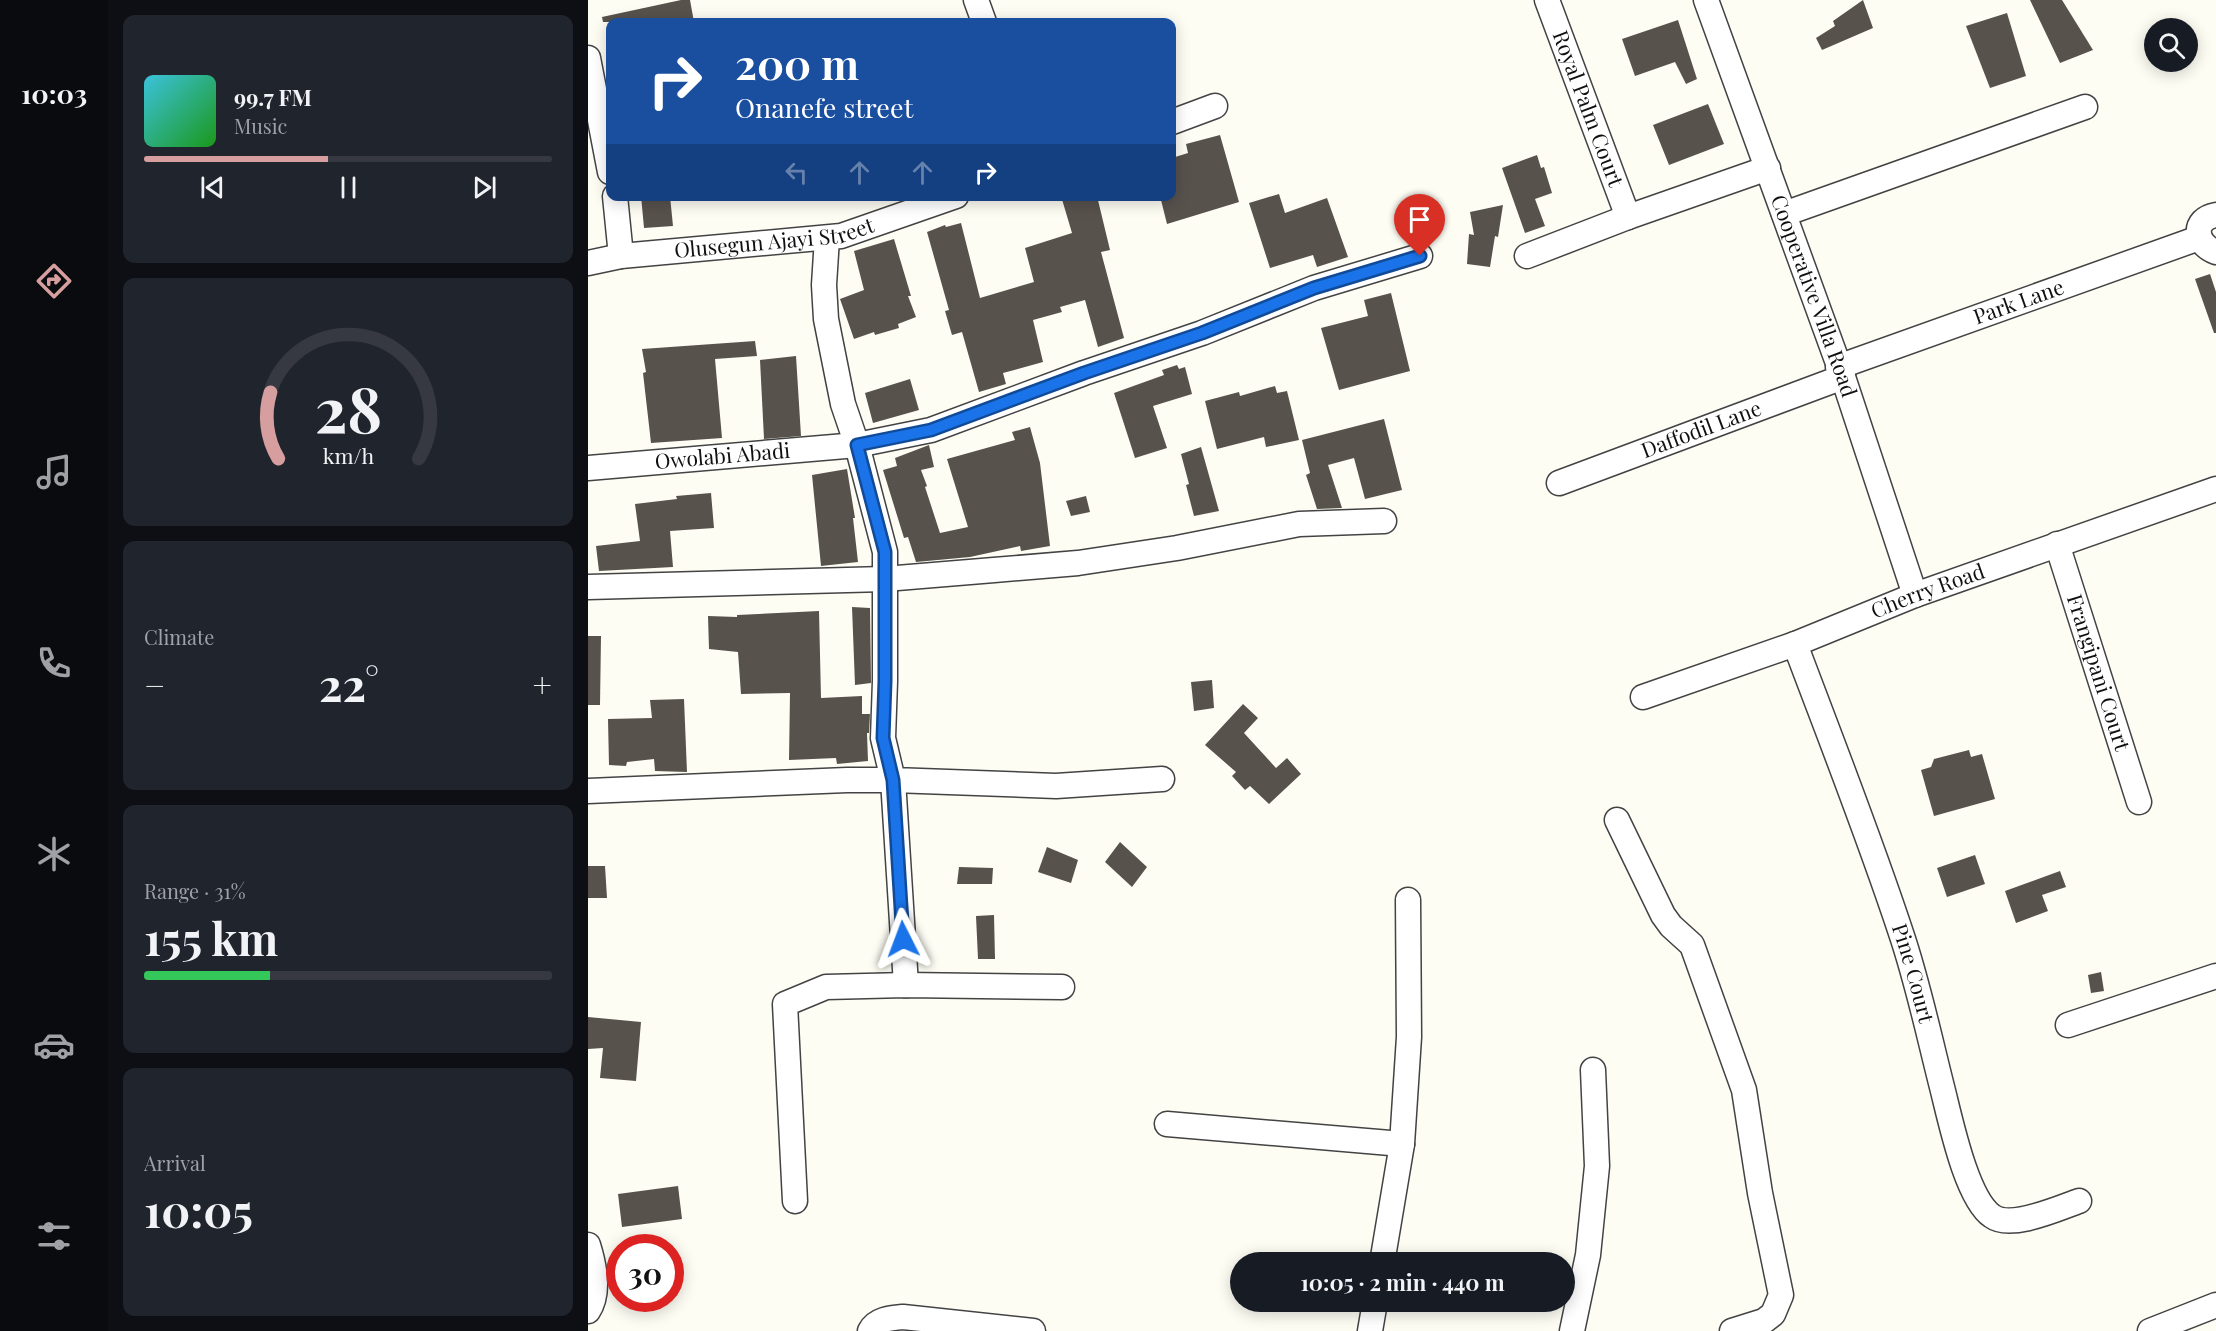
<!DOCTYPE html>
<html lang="en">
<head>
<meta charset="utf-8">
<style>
	:root { --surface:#171b24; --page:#20242c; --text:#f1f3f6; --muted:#9ea1a6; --line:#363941; --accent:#d69e9f }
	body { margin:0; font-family:"Playfair Display",serif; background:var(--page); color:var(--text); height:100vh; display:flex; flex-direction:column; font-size:22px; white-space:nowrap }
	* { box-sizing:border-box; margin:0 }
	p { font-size:20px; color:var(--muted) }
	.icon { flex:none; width:33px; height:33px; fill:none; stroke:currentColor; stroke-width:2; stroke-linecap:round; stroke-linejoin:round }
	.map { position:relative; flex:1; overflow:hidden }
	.side { display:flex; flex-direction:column; gap:15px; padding:15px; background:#0d0f14; width:480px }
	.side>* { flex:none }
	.hud { position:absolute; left:18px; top:18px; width:570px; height:183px; border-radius:12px; box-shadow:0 3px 15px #0003; background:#1a4fa0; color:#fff; overflow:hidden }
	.buttons { position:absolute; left:1556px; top:18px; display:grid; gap:12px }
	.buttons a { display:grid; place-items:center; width:54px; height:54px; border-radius:50%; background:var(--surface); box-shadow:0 3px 15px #0003; font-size:30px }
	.speed { position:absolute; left:18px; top:1234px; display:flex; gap:12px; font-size:30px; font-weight:700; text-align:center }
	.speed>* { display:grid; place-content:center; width:78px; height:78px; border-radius:50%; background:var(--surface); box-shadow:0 3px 15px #0003; line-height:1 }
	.speed .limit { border:9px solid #d22; background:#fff; color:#111 }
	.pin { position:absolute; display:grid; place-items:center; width:51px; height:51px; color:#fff; margin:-62px -26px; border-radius:50% 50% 50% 0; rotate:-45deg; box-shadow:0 0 6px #0007 }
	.pin .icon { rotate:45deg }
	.me { position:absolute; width:66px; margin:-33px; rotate:357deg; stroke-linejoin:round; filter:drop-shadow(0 0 4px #0008) }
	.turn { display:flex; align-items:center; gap:21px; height:126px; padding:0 30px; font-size:27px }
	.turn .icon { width:78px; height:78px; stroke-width:2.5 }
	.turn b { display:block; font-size:42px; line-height:51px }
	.lanes { display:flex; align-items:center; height:57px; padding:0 30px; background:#0003; justify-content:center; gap:30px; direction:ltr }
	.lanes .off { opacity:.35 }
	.big { font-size:45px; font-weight:700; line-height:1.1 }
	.side .card { flex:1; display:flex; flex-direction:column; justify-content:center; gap:9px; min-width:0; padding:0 21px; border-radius:12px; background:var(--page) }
	.side .dial { align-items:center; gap:0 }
	.dial svg { height:156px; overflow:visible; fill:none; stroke:var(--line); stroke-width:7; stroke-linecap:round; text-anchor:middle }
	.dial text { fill:var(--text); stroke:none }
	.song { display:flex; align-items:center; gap:18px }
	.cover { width:72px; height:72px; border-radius:9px; background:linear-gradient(135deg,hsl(190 70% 55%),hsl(120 70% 35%)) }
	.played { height:6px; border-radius:3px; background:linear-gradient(90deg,var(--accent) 45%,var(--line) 45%) }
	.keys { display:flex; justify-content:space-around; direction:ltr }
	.heat { display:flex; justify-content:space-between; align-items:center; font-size:33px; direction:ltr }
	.charge { height:9px; border-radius:4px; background:linear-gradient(90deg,#34c759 31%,var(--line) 0) }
	.trip { position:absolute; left:642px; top:1252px; width:345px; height:60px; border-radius:30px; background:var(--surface); box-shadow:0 3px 15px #0003; font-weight:700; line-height:60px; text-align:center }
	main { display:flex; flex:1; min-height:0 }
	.tabs { display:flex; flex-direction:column; width:108px; justify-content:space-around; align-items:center; background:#090b0e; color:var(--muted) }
	.tabs .icon { width:42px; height:42px }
	.tabs .current { color:var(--accent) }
	.tabs b { font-size:27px; color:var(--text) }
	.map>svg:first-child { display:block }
	.building { fill:#58524d }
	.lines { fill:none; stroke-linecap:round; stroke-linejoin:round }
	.minor-casing { stroke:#434343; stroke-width:27 }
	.minor { stroke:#fff; stroke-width:24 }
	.route-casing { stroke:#114b97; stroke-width:15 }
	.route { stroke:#1a73e8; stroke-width:10 }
	.labels { text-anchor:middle; stroke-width:6; stroke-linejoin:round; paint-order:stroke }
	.street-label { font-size:21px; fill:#101010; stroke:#fff }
</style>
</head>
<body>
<main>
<nav class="tabs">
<b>10:03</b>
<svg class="icon current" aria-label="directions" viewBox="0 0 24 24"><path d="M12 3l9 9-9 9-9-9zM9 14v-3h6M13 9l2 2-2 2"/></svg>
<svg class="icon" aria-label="music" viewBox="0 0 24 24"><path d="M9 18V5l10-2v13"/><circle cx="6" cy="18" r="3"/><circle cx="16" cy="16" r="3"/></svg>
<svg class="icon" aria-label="phone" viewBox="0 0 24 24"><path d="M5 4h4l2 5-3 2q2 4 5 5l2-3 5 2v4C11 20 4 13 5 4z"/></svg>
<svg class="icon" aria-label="climate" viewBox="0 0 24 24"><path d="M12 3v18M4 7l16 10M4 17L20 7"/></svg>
<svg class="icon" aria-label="car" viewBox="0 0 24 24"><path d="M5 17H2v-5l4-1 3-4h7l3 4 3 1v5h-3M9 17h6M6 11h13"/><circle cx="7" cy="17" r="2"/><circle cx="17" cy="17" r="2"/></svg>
<svg class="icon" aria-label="filters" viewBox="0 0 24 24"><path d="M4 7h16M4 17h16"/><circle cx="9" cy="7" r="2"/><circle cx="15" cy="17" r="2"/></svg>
</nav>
<section class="side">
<div class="card">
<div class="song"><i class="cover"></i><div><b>99.7 FM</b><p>Music</p></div></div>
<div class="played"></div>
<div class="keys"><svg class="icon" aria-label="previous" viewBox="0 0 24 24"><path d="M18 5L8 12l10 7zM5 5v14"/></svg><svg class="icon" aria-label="pause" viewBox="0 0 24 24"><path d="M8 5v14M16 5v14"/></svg><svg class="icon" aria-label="next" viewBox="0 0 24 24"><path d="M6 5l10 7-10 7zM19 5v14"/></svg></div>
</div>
<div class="card dial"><svg viewBox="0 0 100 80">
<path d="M14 69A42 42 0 1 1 86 69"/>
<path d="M14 69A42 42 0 0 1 10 35" stroke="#d69e9f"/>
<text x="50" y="56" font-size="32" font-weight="700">28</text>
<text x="50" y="72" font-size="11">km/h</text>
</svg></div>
<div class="card"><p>Climate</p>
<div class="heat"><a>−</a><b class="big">22°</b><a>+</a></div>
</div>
<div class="card"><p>Range · 31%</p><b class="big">155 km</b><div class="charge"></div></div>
<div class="card"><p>Arrival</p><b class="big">10:05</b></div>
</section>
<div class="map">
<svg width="1628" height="1331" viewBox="0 0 1628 1331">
	<rect width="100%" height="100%" fill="#fefdf4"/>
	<g class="building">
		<path d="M 93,0 L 102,0 L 106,22 L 15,22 L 14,17 Z"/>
		<path d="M 1275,0 L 1285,28 L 1234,50 L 1228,38 L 1247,26 L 1245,21 Z"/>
		<path d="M 1442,0 L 1474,0 L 1505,50 L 1472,63 Z"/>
		<path d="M 1419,13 L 1438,76 L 1402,88 L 1378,26 Z"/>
		<path d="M 1090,20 L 1109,79 L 1098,84 L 1087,62 L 1047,76 L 1034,39 Z"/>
		<path d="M 1120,104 L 1136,144 L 1081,165 L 1065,125 Z"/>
		<path d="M 632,135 L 651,202 L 579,224 L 572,196 L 584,196 L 584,158 L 600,153 L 598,144 Z"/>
		<path d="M 949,155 L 953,168 L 956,167 L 964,193 L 947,199 L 957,226 L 937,233 L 914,168 Z"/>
		<path d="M 691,194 L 697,213 L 739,198 L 760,257 L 729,267 L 725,255 L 682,268 L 661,203 Z"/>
		<path d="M 53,196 L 82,196 L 85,226 L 56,228 Z"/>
		<path d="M 473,196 L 509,196 L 522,250 L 513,252 L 536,338 L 510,347 L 497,300 L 472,307 L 474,312 L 445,320 L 455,362 L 415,373 L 418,384 L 391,392 L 374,332 L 364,335 L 357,311 L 361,310 L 339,232 L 357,225 L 358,227 L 373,223 L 392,298 L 446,282 L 437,248 L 484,233 Z"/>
		<path d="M 915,205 L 910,237 L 907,236 L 902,267 L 879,264 L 881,234 L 886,235 L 882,212 Z"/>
		<path d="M 306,239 L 323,296 L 320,296 L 328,317 L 310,324 L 311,328 L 287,335 L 286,332 L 266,339 L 252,299 L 276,290 L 266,251 Z"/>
		<path d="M 1622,274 L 1628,292 L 1628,333 L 1626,333 L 1607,279 Z"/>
		<path d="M 803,293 L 822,371 L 751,390 L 733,328 L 780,316 L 776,300 Z"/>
		<path d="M 167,341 L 169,356 L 127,359 L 134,438 L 63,443 L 55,373 L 58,372 L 54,349 Z"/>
		<path d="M 208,356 L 213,436 L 176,439 L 172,360 Z"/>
		<path d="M 589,365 L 591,369 L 597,367 L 604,394 L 565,406 L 579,448 L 547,458 L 526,393 L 576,375 L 574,370 Z"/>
		<path d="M 322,379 L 331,410 L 285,423 L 277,393 Z"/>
		<path d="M 687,386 L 689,393 L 699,391 L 711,440 L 678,447 L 676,437 L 629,449 L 617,401 L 651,392 L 652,396 Z"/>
		<path d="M 796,419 L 814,490 L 777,499 L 766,458 L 740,465 L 754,508 L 729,509 L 718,475 L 722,473 L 714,440 Z"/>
		<path d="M 442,427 L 452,463 L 462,546 L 433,551 L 432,546 L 382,557 L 328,562 L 320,537 L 316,538 L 295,470 L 309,466 L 307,458 L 341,445 L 346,467 L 333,470 L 339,486 L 337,487 L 352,533 L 380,527 L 359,459 L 427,440 L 424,432 Z"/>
		<path d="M 613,447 L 631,511 L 606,516 L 598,485 L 601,484 L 593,454 Z"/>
		<path d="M 259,469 L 267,518 L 265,518 L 270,562 L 233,566 L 224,475 Z"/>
		<path d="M 123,493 L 126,528 L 82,531 L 85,567 L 11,571 L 8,546 L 52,541 L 47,504 L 89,499 L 88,496 Z"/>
		<path d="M 498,496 L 502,512 L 483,516 L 478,501 Z"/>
		<path d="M 264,607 L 282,608 L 283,683 L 267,685 Z"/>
		<path d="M 231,611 L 233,698 L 274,696 L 274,714 L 282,714 L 281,733 L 279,733 L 280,761 L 249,764 L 248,758 L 201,760 L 202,693 L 153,694 L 150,652 L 121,649 L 120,616 L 149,617 L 149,615 Z"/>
		<path d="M 0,636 L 13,636 L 12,705 L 0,705 Z"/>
		<path d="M 624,680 L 626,708 L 606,711 L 603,682 Z"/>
		<path d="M 96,699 L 99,772 L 67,771 L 66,759 L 39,762 L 38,766 L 21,765 L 20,719 L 64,718 L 62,700 Z"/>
		<path d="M 655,704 L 670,718 L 656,733 L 688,768 L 699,758 L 713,774 L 681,804 L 662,786 L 657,790 L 644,776 L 648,772 L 617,745 Z"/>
		<path d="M 1381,750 L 1383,757 L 1394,754 L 1407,799 L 1346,816 L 1333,770 L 1343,767 L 1346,759 Z"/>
		<path d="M 532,842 L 559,867 L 544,887 L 517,862 Z"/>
		<path d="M 459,847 L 490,860 L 483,883 L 450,872 Z"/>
		<path d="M 1387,855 L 1397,884 L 1359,897 L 1349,868 Z"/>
		<path d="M 0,866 L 17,866 L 19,898 L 0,898 Z"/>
		<path d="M 371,867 L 405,868 L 404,884 L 369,884 Z"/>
		<path d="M 1472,871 L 1478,887 L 1454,895 L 1460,911 L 1428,923 L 1417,891 Z"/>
		<path d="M 406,915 L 407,959 L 390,959 L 388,916 Z"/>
		<path d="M 1513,972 L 1516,991 L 1503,993 L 1500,975 Z"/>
		<path d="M 0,1017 L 53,1022 L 48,1081 L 12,1078 L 15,1048 L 0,1049 Z"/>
		<path d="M 90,1186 L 94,1219 L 34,1227 L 30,1194 Z"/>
	</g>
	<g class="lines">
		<defs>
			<g id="minor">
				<path d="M 388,0 L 396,22"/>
				<path id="s1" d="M 959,0 L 1040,217"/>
				<path id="s2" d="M 1118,0 L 1255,377 L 1327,595"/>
				<path d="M 0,58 L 22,172"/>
				<path d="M 584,122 L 627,106"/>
				<path d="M 27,196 L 33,256"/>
				<path d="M 1196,214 L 1497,107"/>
				<path d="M 1628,215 C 1604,219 1606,244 1628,252"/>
				<path d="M 239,238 L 236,285 L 238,319 L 255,404 L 269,445 L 297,552 L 297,681 L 295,738 L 305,780 L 468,786 L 574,779"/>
				<path d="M 939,256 L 1040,217 L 1180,168"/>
				<path id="s3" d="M 0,263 L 33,256 L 253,236 L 368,196"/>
				<path id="s4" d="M 1250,367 L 1611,238"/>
				<path id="s5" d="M 0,468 L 269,445 L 343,430 L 496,373 L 614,333 L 726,288 L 832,256"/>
				<path id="s6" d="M 971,483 L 1255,377"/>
				<path id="s7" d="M 1469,544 L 1551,802"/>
				<path d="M 0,587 L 297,579 L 406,570 L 490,563 L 589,548 L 711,524 L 796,521"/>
				<path id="s8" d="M 1207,644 C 1243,740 1281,836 1313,933 C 1330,983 1341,1036 1354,1087 C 1362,1118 1378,1198 1404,1216 C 1423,1230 1471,1208 1491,1201"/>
				<path id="s9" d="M 1055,697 L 1207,644 L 1327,595 L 1628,489"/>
				<path d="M 0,791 L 259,780 L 305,780 L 318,985"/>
				<path d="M 1029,820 L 1075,915 L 1083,926 L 1104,945 L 1156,1090 L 1172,1193 L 1193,1295 L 1185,1314 L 1176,1321 L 1144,1331"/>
				<path d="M 1480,1025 L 1628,976"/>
				<path d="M 579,1124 L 814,1144"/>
				<path d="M 207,1201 L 197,1004 L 238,987 L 318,985 L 474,987"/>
				<path d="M 0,1245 C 6,1264 12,1293 0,1311"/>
				<path d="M 794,1263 L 814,1144 L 821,1037 L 820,900"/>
				<path d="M 282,1331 C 288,1319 303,1318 315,1317 L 445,1331"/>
				<path d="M 782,1331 L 787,1302"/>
				<path d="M 984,1331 L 1000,1255 L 1009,1166 L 1005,1070"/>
				<path d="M 1562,1331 L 1628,1305"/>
			</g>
		</defs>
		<use href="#minor" class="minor-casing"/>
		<use href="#minor" class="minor"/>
	</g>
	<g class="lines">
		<defs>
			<path id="route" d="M 315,939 L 305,780 L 295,738 L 297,681 L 297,552 L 269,445 L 343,430 L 496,373 L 614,333 L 726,288 L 832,256"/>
		</defs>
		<use href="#route" class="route-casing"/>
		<use href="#route" class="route"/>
	</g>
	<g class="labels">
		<g class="street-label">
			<text dy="7" stroke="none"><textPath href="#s1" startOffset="116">Royal Palm Court</textPath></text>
			<text dy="7" stroke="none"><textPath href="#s3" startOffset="188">Olusegun Ajayi Street</textPath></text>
			<text dy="7" stroke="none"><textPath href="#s2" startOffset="315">Cooperative Villa Road</textPath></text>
			<text dy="7" stroke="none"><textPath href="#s4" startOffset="192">Park Lane</textPath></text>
			<text dy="7" stroke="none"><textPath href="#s6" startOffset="152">Daffodil Lane</textPath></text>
			<text dy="7" stroke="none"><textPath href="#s5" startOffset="135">Owolabi Abadi</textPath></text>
			<text dy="7" stroke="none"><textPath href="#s9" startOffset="304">Cherry Road</textPath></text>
			<text dy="7" stroke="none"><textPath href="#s7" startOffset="135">Frangipani Court</textPath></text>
			<text dy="7" stroke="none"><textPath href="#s8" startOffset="350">Pine Court</textPath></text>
		</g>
	</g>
</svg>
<div class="buttons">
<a><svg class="icon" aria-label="search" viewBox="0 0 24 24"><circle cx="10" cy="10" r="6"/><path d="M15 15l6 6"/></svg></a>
</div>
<div class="speed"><div class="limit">30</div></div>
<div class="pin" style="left:832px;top:256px;background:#d93025"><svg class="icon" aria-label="arrive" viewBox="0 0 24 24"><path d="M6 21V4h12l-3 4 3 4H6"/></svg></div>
<svg class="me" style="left:315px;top:939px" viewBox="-20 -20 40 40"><path d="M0-17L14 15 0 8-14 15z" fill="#1a73e8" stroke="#fff" stroke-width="4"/></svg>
<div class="trip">10:05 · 2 min · 440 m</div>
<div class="hud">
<div class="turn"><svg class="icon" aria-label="right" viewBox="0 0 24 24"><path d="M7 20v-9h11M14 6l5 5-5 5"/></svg><div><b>200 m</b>Onanefe street</div></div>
<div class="lanes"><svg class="icon off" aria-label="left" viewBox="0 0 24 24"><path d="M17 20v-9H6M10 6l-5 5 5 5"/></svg><svg class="icon off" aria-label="ahead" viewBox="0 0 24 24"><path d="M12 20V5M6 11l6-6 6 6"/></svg><svg class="icon off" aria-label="ahead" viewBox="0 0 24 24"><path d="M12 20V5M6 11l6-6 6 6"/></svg><svg class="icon" aria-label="right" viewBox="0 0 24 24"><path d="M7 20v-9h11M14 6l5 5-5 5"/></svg></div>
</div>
</div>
</main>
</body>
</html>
